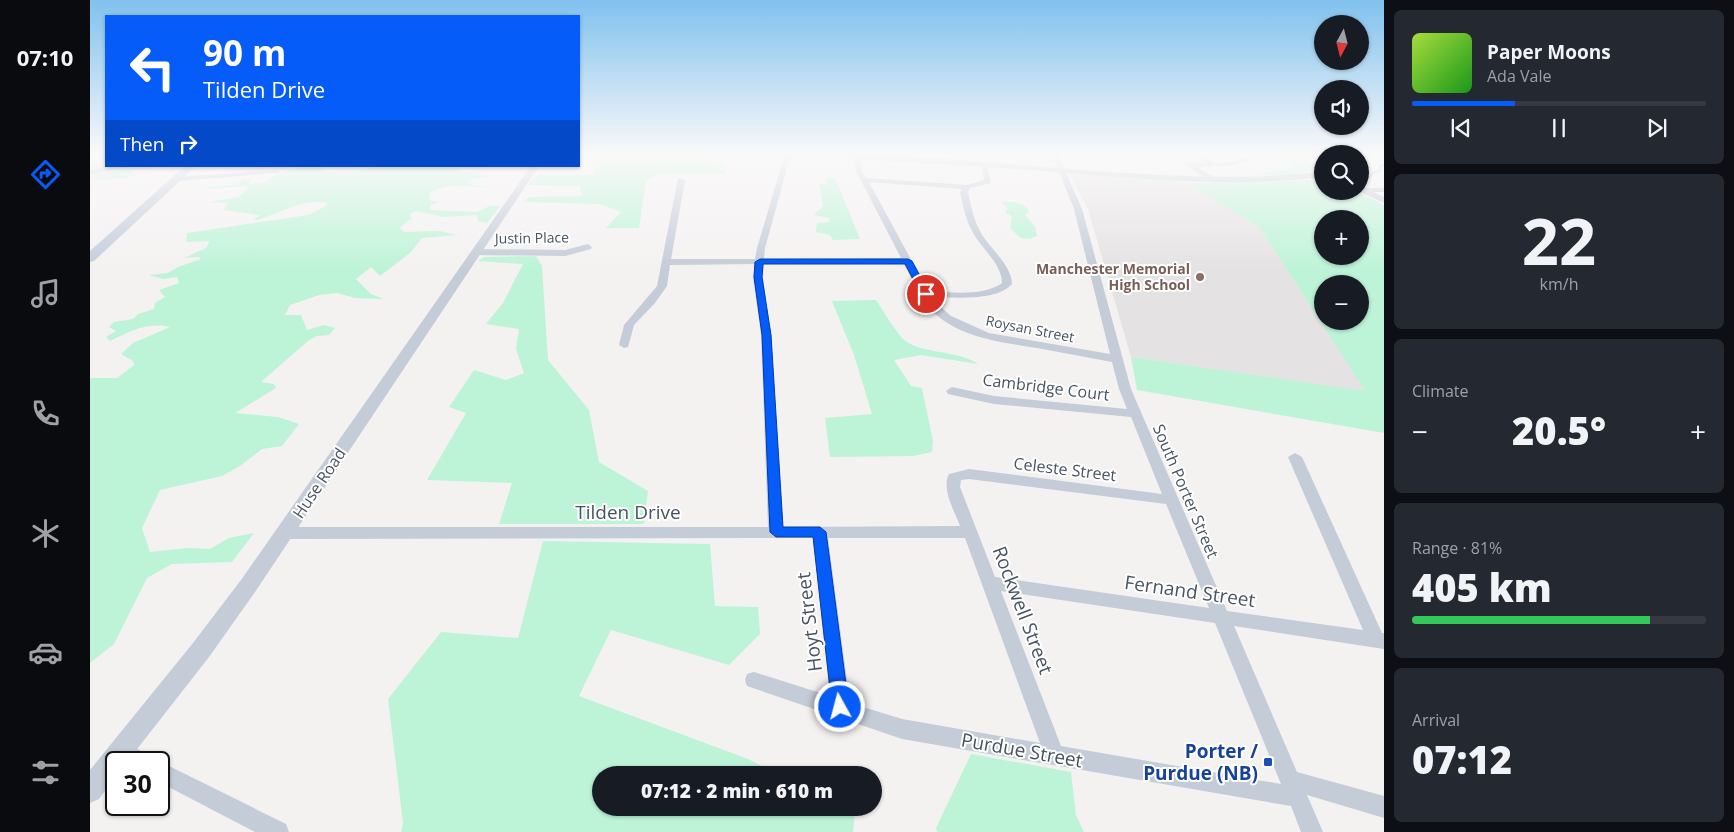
<!DOCTYPE html>
<html lang="en">
<head>
<meta charset="utf-8">
<style>
	:root { --surface:#171b24; --page:#242831; --text:#f1f3f6; --muted:#9ea1a6; --line:#363941; --accent:#065cf9 }
	body { margin:0; font-family:"Open Sans",sans-serif; background:var(--page); color:var(--text); height:100vh; display:flex; flex-direction:column; font-size:19px; white-space:nowrap }
	* { box-sizing:border-box; margin:0 }
	p { font-size:16px; color:var(--muted) }
	.icon { flex:none; width:28px; height:28px; fill:none; stroke:currentColor; stroke-width:2; stroke-linecap:round; stroke-linejoin:round }
	.map { position:relative; flex:1; overflow:hidden }
	.side { display:flex; flex-direction:column; gap:10px; padding:10px; background:#0d0f14; width:350px }
	.side>* { flex:none }
	.hud { position:absolute; left:15px; top:15px; width:475px; height:152px; border-radius:0px; box-shadow:0 1px 4px #0004; background:#065cf9; color:#fff; overflow:hidden }
	.needle { width:32px; rotate:187deg }
	.tools { position:absolute; left:1224px; top:15px; display:grid; gap:10px }
	.tools a { display:grid; place-items:center; width:55px; height:55px; border-radius:50%; background:var(--surface); box-shadow:0 1px 4px #0004; font-size:25px }
	.speed { position:absolute; left:15px; top:751px; display:flex; gap:10px; font-size:25px; font-weight:700; text-align:center }
	.speed>* { display:grid; place-content:center; width:65px; height:65px; border-radius:50%; background:var(--surface); box-shadow:0 1px 4px #0004; line-height:1 }
	.speed .limit { border:2px solid #111; border-radius:8px; background:#fff; color:#111 }
	.pin { position:absolute; display:grid; place-items:center; width:42px; height:42px; color:#fff; margin:-21px; border:2px solid #fff; border-radius:50%; box-shadow:0 1px 5px #0007 }
	.me { position:absolute; width:55px; margin:-28px; rotate:353deg; stroke-linejoin:round; filter:drop-shadow(0 0 4px #0008) }
	.turn { display:flex; align-items:center; gap:18px; height:105px; padding:0 15px; font-size:22px }
	.turn .icon { width:65px; height:65px; stroke-width:2.5 }
	.turn b { display:block; font-size:35px; line-height:42px }
	.then { display:flex; align-items:center; height:48px; padding:0 15px; background:#0003; gap:10px; font-size:19px }
	.big { font-size:38px; font-weight:800; line-height:1.1 }
	.side .card { flex:1; display:flex; flex-direction:column; justify-content:center; gap:8px; min-width:0; padding:0 18px; border-radius:8px; background:var(--page) }
	.side .dial { align-items:center; gap:0 }
	.dial b { font-size:65px; line-height:1 }
	.song { display:flex; align-items:center; gap:15px }
	.cover { width:60px; height:60px; border-radius:8px; background:linear-gradient(135deg,hsl(80 70% 55%),hsl(120 70% 35%)) }
	.played { height:5px; border-radius:2px; background:linear-gradient(90deg,var(--accent) 35%,var(--line) 35%) }
	.keys { display:flex; justify-content:space-around; direction:ltr }
	.heat { display:flex; justify-content:space-between; align-items:center; font-size:28px; direction:ltr }
	.charge { height:8px; border-radius:4px; background:linear-gradient(90deg,#34c759 81%,var(--line) 0) }
	.trip { position:absolute; left:502px; top:766px; width:290px; height:50px; border-radius:25px; background:var(--surface); box-shadow:0 1px 4px #0004; font-weight:800; line-height:50px; text-align:center }
	main { display:flex; flex:1; min-height:0 }
	.dock { display:flex; flex-direction:column; width:90px; justify-content:space-around; align-items:center; background:#090b0e; color:var(--muted) }
	.dock .icon { width:35px; height:35px }
	.dock .selected { color:var(--accent) }
	.dock b { font-size:22px; color:var(--text) }
	.map>svg:first-child { display:block }
	.education { fill:#e5e2e3 }
	.green { fill:#bdf4d7; fill-rule:evenodd }
	.lines { fill:none; stroke-linecap:round; stroke-linejoin:round }
	.stream { stroke:#85d5f6; stroke-width:2 }
	.minor { fill:#c4ccd7; fill-rule:evenodd }
	.tertiary { fill:#c4ccd7; fill-rule:evenodd }
	.secondary { fill:#c2ccdc; fill-rule:evenodd }
	.route { fill:#065cf9; stroke:#043ca2 }
	.education-dot { fill:#8d6e63; stroke:#fff; stroke-width:2 }
	.transit-dot { fill:#1a4fb4; stroke:#fff; stroke-width:2 }
	.labels { text-anchor:middle; stroke-width:4; stroke-linejoin:round; paint-order:stroke }
	.far-street-label { font-size:14px; fill:#475361; stroke:#fff }
	.far-education-label { font-size:14px; font-weight:bold; fill:#785e54; stroke:#fff; text-anchor:end }
	.street-label { font-size:16px; fill:#475361; stroke:#fff }
	.near-street-label { font-size:19px; fill:#475361; stroke:#fff }
	.near-transit-label { font-size:19px; font-weight:bold; fill:#164399; stroke:#fff; text-anchor:end }
</style>
</head>
<body>
<main>
<nav class="dock">
<b>07:10</b>
<svg class="icon selected" aria-label="directions" viewBox="0 0 24 24"><path d="M12 3l9 9-9 9-9-9zM9 14v-3h6M13 9l2 2-2 2"/></svg>
<svg class="icon" aria-label="music" viewBox="0 0 24 24"><path d="M9 18V5l10-2v13"/><circle cx="6" cy="18" r="3"/><circle cx="16" cy="16" r="3"/></svg>
<svg class="icon" aria-label="phone" viewBox="0 0 24 24"><path d="M5 4h4l2 5-3 2q2 4 5 5l2-3 5 2v4C11 20 4 13 5 4z"/></svg>
<svg class="icon" aria-label="climate" viewBox="0 0 24 24"><path d="M12 3v18M4 7l16 10M4 17L20 7"/></svg>
<svg class="icon" aria-label="car" viewBox="0 0 24 24"><path d="M5 17H2v-5l4-1 3-4h7l3 4 3 1v5h-3M9 17h6M6 11h13"/><circle cx="7" cy="17" r="2"/><circle cx="17" cy="17" r="2"/></svg>
<svg class="icon" aria-label="filters" viewBox="0 0 24 24"><path d="M4 7h16M4 17h16"/><circle cx="9" cy="7" r="2"/><circle cx="15" cy="17" r="2"/></svg>
</nav>
<div class="map">
<svg width="1294" height="832" viewBox="0 0 1294 832">
	<rect width="100%" height="100%" fill="#f4f1f1"/>
	<g class="education">
		<path d="M 16,163 L 16,166 L 95,166 L 39,170 L 32,176 L 0,179 L 0,164 Z"/>
		<path d="M 991,173 L 1102,183 L 1107,189 L 1170,228 L 1276,392 L 1041,357 L 998,209 L 979,174 Z"/>
	</g>
	<g class="green">
		<path d="M 509,154 L 618,154 L 619,164 L 635,165 L 635,174 L 569,174 L 556,180 L 549,228 L 516,228 L 531,212 L 510,204 L 433,202 L 440,197 L 492,196 L 490,186 L 438,185 L 448,175 L 502,175 L 514,157 Z"/>
		<path d="M 1195,154 L 1208,154 L 1231,167 L 1209,174 L 1167,175 L 1202,167 Z"/>
		<path d="M 210,166 L 235,166 L 234,172 L 263,173 L 284,166 L 399,166 L 398,168 L 370,168 L 367,171 L 384,172 L 400,177 L 383,179 L 378,184 L 398,187 C 378,186 359,183 340,192 L 339,200 L 349,202 L 341,205 L 339,210 L 388,212 L 399,206 L 410,206 L 397,223 L 388,221 L 387,215 L 354,217 L 326,211 L 319,214 L 322,218 L 309,228 L 315,232 L 350,231 L 367,235 L 332,238 L 320,253 L 290,276 L 281,267 L 266,279 L 281,294 L 294,299 L 265,298 L 247,293 L 229,295 L 200,305 L 195,315 L 211,315 L 217,330 L 234,325 L 245,328 L 239,335 L 227,336 L 218,341 L 171,382 L 184,384 L 186,388 L 145,413 L 188,417 L 209,424 L 192,446 L 172,449 L 150,466 L 132,476 L 70,490 L 52,528 L 60,552 L 98,548 L 120,549 L 139,538 L 164,533 L 142,562 L 82,564 L 57,578 L 24,644 L 0,663 L 0,378 L 27,378 L 44,365 L 43,361 L 31,354 L 43,343 L 80,327 C 57,322 41,331 20,341 L 16,337 L 26,331 L 19,327 L 24,322 L 43,319 L 48,314 L 64,309 L 65,303 L 75,297 L 69,290 L 89,283 L 87,277 L 73,279 L 59,275 L 78,273 L 88,267 L 111,259 L 109,257 L 94,258 L 116,248 L 120,241 L 96,242 L 97,233 L 219,215 L 236,206 L 237,203 C 213,198 190,213 168,220 L 163,220 L 170,215 L 134,210 L 138,203 L 119,202 L 149,197 L 158,189 L 157,186 L 116,189 L 118,187 L 150,184 L 152,179 L 161,180 L 159,184 L 176,182 L 184,176 Z"/>
		<path d="M 55,168 L 43,171 L 42,173 L 49,174 L 33,179 L 0,180 L 20,176 L 19,175 L 33,169 Z"/>
		<path d="M 737,178 L 745,178 L 770,239 L 743,240 L 740,235 L 726,232 L 727,223 L 740,222 L 739,218 L 724,215 L 733,206 L 729,184 L 736,184 Z"/>
		<path d="M 1232,180 L 1232,191 L 1266,191 L 1294,205 L 1294,433 L 1047,390 L 1041,357 L 1275,391 L 1170,228 L 1107,189 L 1102,183 ZM 1232,219 L 1270,219 L 1270,256 L 1232,256 ZM 1232,284 L 1270,284 L 1270,321 L 1232,321 Z"/>
		<path d="M 911,202 C 922,202 932,201 939,211 L 935,215 L 945,227 L 947,236 C 933,242 930,238 920,228 L 922,217 L 915,212 L 918,208 Z"/>
		<path d="M 446,256 L 452,266 L 458,360 L 499,410 L 509,462 L 558,491 L 554,524 L 409,524 L 422,483 L 337,480 L 376,413 L 359,407 L 384,370 L 416,380 L 434,373 L 426,349 L 429,329 L 396,324 L 413,303 L 433,264 L 388,261 L 394,257 Z"/>
		<path d="M 786,300 C 794,312 803,328 813,339 C 829,354 869,350 888,364 L 831,355 L 804,360 L 821,386 L 832,388 L 843,441 L 842,452 L 823,456 L 740,457 L 735,418 L 782,414 L 764,355 L 742,301 Z"/>
		<path d="M 453,541 L 620,544 L 625,606 L 668,607 L 670,634 L 639,665 L 521,630 L 489,696 L 658,759 L 690,775 L 511,775 L 511,808 L 754,808 L 765,813 L 763,832 L 311,832 L 313,823 L 298,699 L 351,632 L 428,638 Z"/>
		<path d="M 881,754 L 981,772 L 986,815 L 994,832 L 847,832 L 846,828 Z"/>
	</g>
	<g class="lines">
		<path class="stream" d="M 1270,177 L 1280,177 L 1284,172 L 1290,171 L 1290,166 L 1294,165"/>
		<g class="minor">
			<path d="M 695,154 L 701,154 L 675,248 L 674,259 L 811,258 L 765,169 L 766,156 L 771,157 L 771,169 L 776,178 L 877,185 L 894,180 L 892,165 L 897,164 L 901,183 L 880,188 L 878,192 C 881,206 884,221 891,233 C 901,250 921,264 922,284 C 906,302 864,297 841,297 L 842,299 L 861,316 L 899,333 L 1020,354 L 984,209 L 962,154 L 968,154 L 992,209 L 1041,389 L 1137,611 L 1273,630 L 1198,457 L 1205,453 L 1212,457 L 1292,633 L 1294,633 L 1294,649 L 1144,626 L 1207,772 L 1294,796 L 1294,818 L 1217,795 L 1233,832 L 1211,832 L 1201,806 L 812,739 L 657,686 L 655,680 L 657,674 L 664,672 L 740,696 L 723,538 L 195,539 L 190,537 L 187,533 L 190,529 L 195,527 L 678,527 L 671,335 L 663,277 L 665,264 L 580,265 L 577,286 L 565,303 L 544,325 L 538,347 L 534,348 L 529,345 L 534,325 L 567,286 L 588,178 L 595,180 L 581,259 L 665,259 L 667,248 ZM 779,182 L 872,189 L 870,192 C 873,206 876,221 883,233 C 892,249 912,264 912,283 C 892,297 861,292 838,291 ZM 674,264 L 814,264 C 822,279 829,297 841,310 C 869,338 910,342 947,348 C 972,353 997,357 1022,362 L 1029,389 L 1037,409 L 904,396 L 862,387 L 856,391 L 858,394 L 904,404 L 1041,417 L 1072,494 L 879,469 L 859,474 C 851,489 865,512 870,526 L 693,527 L 681,335 L 673,277 ZM 879,479 L 1076,504 L 1119,608 L 905,577 L 870,487 L 871,480 ZM 738,538 L 875,538 L 950,743 L 812,719 L 760,703 ZM 911,591 L 1125,623 L 1191,784 L 971,746 Z"/>
			<path d="M 1103,154 C 1111,154 1114,158 1122,161 C 1132,166 1148,160 1158,157 L 1159,154 L 1165,154 L 1163,159 L 1141,166 L 1107,167 L 1126,178 L 1126,182 L 1123,182 L 1097,166 L 1096,165 L 1099,163 L 1115,163 Z"/>
			<path d="M 25,166 L 44,166 L 0,174 L 0,170 Z"/>
			<path d="M 187,170 L 190,172 L 189,173 L 87,181 L 83,179 L 87,177 Z"/>
			<path d="M 1273,188 L 1294,188 L 1294,192 L 1270,192 L 1270,189 Z"/>
			<path d="M 498,244 L 502,247 L 501,249 L 475,256 L 385,255 L 381,252 L 385,249 L 475,250 Z"/>
			<path d="M 32,742 L 60,755 L 63,762 L 32,762 L 25,759 L 22,752 L 25,745 Z"/>
			<path d="M 69,761 L 196,824 L 199,832 L 165,832 L 69,782 L 69,762 L 65,762 Z"/>
		</g>
		<g class="tertiary">
			<path d="M 707,154 C 882,150 1057,190 1232,172 L 1232,177 C 1143,188 1054,179 964,172 C 880,165 795,161 711,156 Z"/>
			<path d="M 441,166 L 449,166 L 165,592 L 119,657 L 37,762 L 26,762 L 26,776 L 9,799 L 0,803 L 0,770 L 103,643 L 151,580 Z"/>
			<path d="M 1270,186 L 1294,197 L 1294,203 L 1268,191 L 1270,191 Z"/>
		</g>
		<path class="secondary" d="M 95,166 L 106,166 L 4,261 L 0,262 L 0,251 Z"/>
	</g>
	<linearGradient id="sky" x2="0" y2="1"><stop stop-color="#80c1ee"/><stop offset="0.57" stop-color="#faf9f9"/><stop offset="1" stop-color="#faf9f9" stop-opacity="0"/></linearGradient>
	<rect width="1294" height="270" fill="url(#sky)"/>
	<path class="route" d="M 818,259 L 822,261 L 840,294 L 839,296 L 832,296 L 815,264 L 673,264 L 672,277 L 681,335 L 693,527 L 730,527 L 736,532 L 759,707 L 757,713 L 750,715 L 744,713 L 742,707 L 723,537 L 686,537 L 680,532 L 672,335 L 664,277 L 665,262 L 670,259 Z"/>
	<circle class="education-dot" cx="1110" cy="277" r="5"/>
	<rect class="transit-dot" x="1173" y="757" width="10" height="10" rx="2.5"/>
	<g class="labels">
		<g class="far-street-label">
			<text transform="translate(442 238) rotate(-1)" y="5">Justin Place</text>
			<text transform="translate(940 329) rotate(11)" y="5">Roysan Street</text>
		</g>
		<g class="far-education-label">
			<text x="1100" y="274">Manchester Memorial<tspan x="1100" dy="16">High School</tspan></text>
		</g>
		<g class="street-label">
			<text transform="translate(956 387) rotate(7)" y="6">Cambridge Court</text>
			<text transform="translate(975 469) rotate(7)" y="6">Celeste Street</text>
			<text transform="translate(229 483) rotate(-56)" y="6">Huse Road</text>
			<text transform="translate(1096 491) rotate(67)" y="6">South Porter Street</text>
		</g>
		<g class="near-street-label">
			<text x="538" y="519">Tilden Drive</text>
			<text transform="translate(1100 591) rotate(8)" y="7">Fernand Street</text>
			<text transform="translate(933 610) rotate(69)" y="7">Rockwell Street</text>
			<text transform="translate(719 622) rotate(-97)" y="7">Hoyt Street</text>
			<text transform="translate(932 750) rotate(10)" y="7">Purdue Street</text>
		</g>
		<g class="near-transit-label">
			<text x="1168" y="758">Porter /<tspan x="1168" dy="22">Purdue (NB)</tspan></text>
		</g>
	</g>
</svg>
<div class="tools">
<a><svg class="needle" viewBox="-14 -14 28 28"><path d="M0-13l5 13h-10z" fill="#e53935"/><path d="M0 13l5-13h-10z" fill="#9ea1a6"/></svg></a>
<a><svg class="icon" aria-label="sound" viewBox="0 0 24 24"><path d="M4 9h4l5-4v14l-5-4H4zM17 9q2 3 0 6"/></svg></a>
<a><svg class="icon" aria-label="search" viewBox="0 0 24 24"><circle cx="10" cy="10" r="6"/><path d="M15 15l6 6"/></svg></a>
<a>+</a>
<a>−</a>
</div>
<div class="speed"><div class="limit">30</div></div>
<div class="pin" style="left:836px;top:294px;background:#d93025"><svg class="icon" aria-label="arrive" viewBox="0 0 24 24"><path d="M6 21V4h12l-3 4 3 4H6"/></svg></div>
<svg class="me" style="left:750px;top:707px" viewBox="-20 -20 40 40"><circle r="17" fill="#065cf9" stroke="#fff" stroke-width="3"/><path d="M0-11L8 9 0 5-8 9z" fill="#fff"/></svg>
<div class="trip">07:12 · 2 min · 610 m</div>
<div class="hud">
<div class="turn"><svg class="icon" aria-label="left" viewBox="0 0 24 24"><path d="M17 20v-9H6M10 6l-5 5 5 5"/></svg><div><b>90 m</b>Tilden Drive</div></div>
<div class="then">Then<svg class="icon" aria-label="right" viewBox="0 0 24 24"><path d="M7 20v-9h11M14 6l5 5-5 5"/></svg></div>
</div>
</div>
<section class="side">
<div class="card">
<div class="song"><i class="cover"></i><div><b>Paper Moons</b><p>Ada Vale</p></div></div>
<div class="played"></div>
<div class="keys"><svg class="icon" aria-label="previous" viewBox="0 0 24 24"><path d="M18 5L8 12l10 7zM5 5v14"/></svg><svg class="icon" aria-label="pause" viewBox="0 0 24 24"><path d="M8 5v14M16 5v14"/></svg><svg class="icon" aria-label="next" viewBox="0 0 24 24"><path d="M6 5l10 7-10 7zM19 5v14"/></svg></div>
</div>
<div class="card dial"><b>22</b><p>km/h</p></div>
<div class="card"><p>Climate</p>
<div class="heat"><a>−</a><b class="big">20.5°</b><a>+</a></div>
</div>
<div class="card"><p>Range · 81%</p><b class="big">405 km</b><div class="charge"></div></div>
<div class="card"><p>Arrival</p><b class="big">07:12</b></div>
</section>
</main>
</body>
</html>
